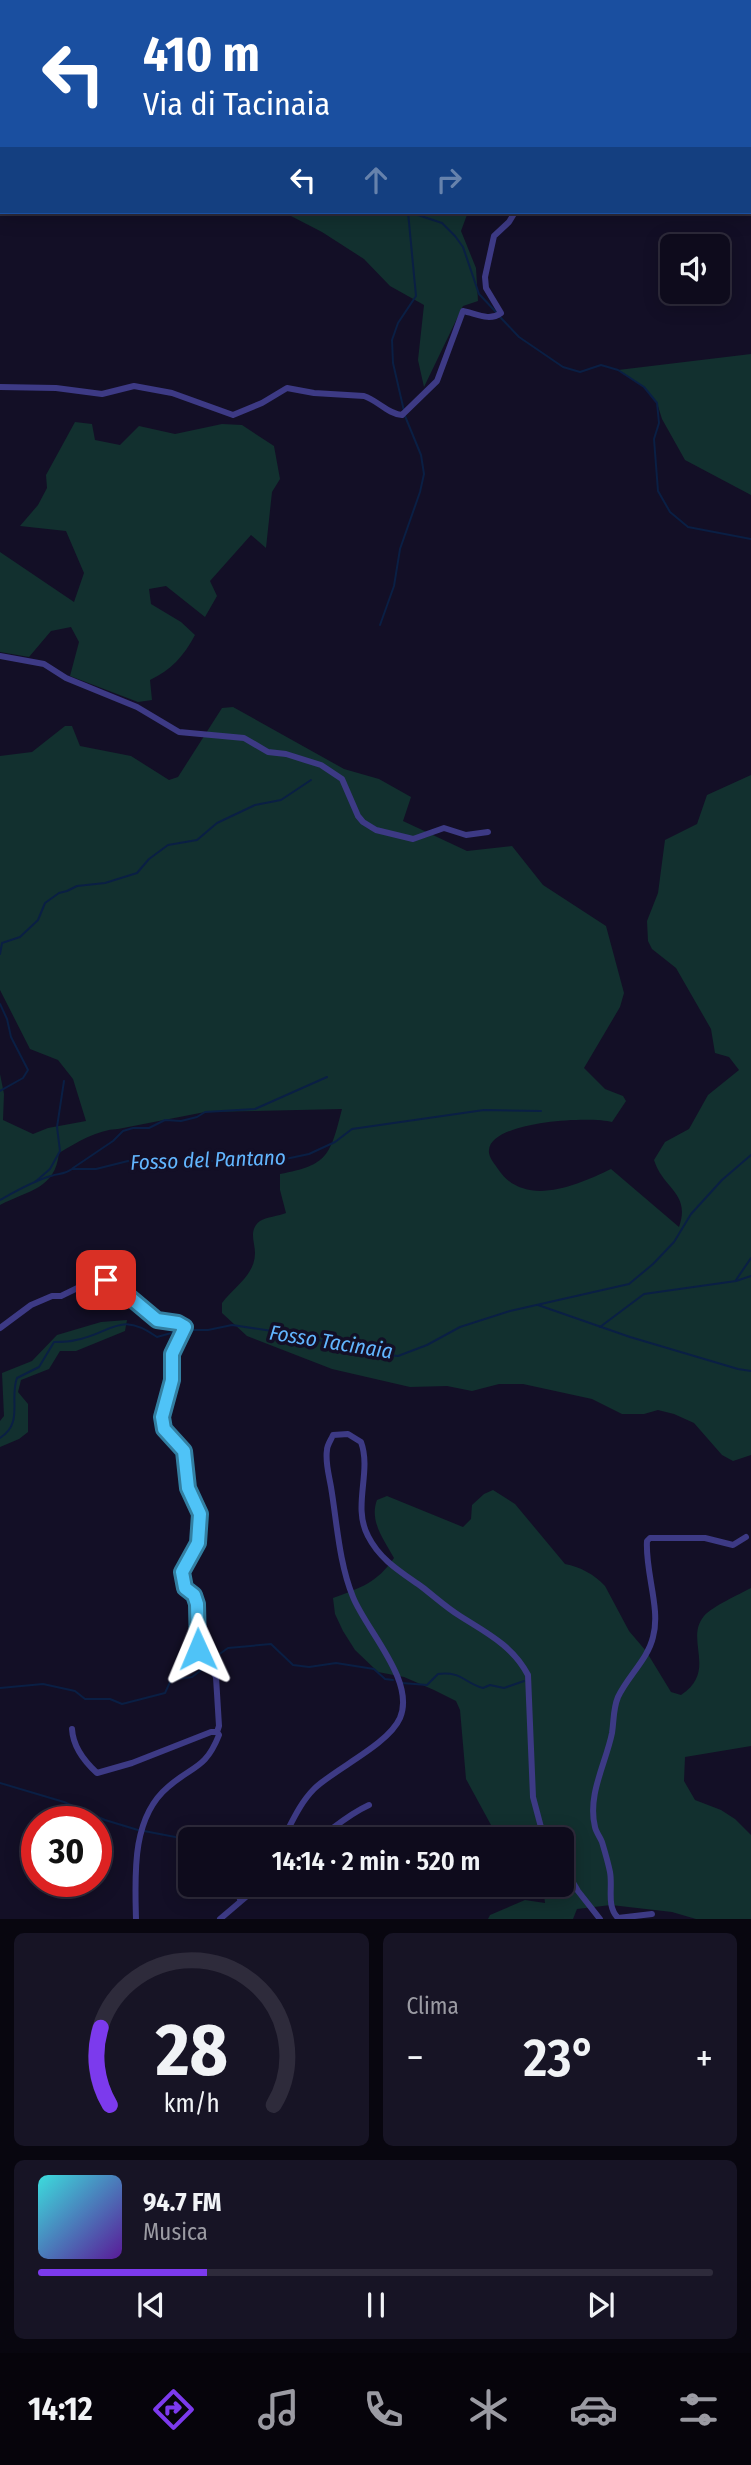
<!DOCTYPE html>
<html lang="it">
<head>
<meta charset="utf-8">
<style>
	:root { --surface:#0e0b1c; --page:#171425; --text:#f1f3f6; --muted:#9b9ba3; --line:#2e2b3b; --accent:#7c3aed }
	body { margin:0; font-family:"Fira Sans Condensed",sans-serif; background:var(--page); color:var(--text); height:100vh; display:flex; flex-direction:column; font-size:26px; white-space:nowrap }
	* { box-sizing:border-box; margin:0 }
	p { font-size:23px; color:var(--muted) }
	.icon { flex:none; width:38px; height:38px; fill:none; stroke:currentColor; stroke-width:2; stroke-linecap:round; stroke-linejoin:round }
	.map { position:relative; height:1919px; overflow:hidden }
	.side { display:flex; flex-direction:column; gap:14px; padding:14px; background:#08060f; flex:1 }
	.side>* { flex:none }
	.top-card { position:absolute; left:0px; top:0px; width:752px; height:214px; box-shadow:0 4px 18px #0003,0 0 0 2px var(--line); background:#1a4fa0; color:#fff; overflow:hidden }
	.controls { position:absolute; left:660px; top:234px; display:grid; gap:14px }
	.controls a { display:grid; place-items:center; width:70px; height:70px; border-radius:10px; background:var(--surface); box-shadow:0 4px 18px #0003,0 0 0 2px var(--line); font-size:35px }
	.speed { position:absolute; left:21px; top:1806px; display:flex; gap:14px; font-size:35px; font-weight:700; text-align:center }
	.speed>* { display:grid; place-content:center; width:91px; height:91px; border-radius:50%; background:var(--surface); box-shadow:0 4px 18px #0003,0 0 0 2px var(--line); line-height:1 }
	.speed .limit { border:10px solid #d22; background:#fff; color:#111 }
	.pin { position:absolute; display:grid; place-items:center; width:60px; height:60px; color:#fff; margin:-30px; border-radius:14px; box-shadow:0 4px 10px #0006 }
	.me { position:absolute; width:77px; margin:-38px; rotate:359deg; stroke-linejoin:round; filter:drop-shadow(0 0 5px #0008) }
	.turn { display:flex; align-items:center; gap:24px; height:147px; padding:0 28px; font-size:32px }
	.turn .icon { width:91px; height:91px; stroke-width:2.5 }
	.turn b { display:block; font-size:49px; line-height:60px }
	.lanes { display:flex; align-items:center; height:66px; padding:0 28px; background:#0003; justify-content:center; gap:35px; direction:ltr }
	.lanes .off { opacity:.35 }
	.big { font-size:52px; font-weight:600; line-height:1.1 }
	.side .widget { flex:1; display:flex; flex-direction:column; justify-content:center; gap:10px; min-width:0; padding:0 24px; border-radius:10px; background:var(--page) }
	.side .dial { align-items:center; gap:0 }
	.dial svg { height:182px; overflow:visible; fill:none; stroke:var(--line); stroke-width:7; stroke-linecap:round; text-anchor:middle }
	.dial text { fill:var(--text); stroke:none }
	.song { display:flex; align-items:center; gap:21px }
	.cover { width:84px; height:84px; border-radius:10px; background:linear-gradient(135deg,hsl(180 70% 55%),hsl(270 70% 35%)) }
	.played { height:7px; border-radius:4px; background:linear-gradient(90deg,var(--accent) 25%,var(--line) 25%) }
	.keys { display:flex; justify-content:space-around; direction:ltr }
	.heat { display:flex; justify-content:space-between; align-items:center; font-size:38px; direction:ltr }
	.side .tiles { flex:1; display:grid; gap:14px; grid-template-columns:1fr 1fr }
	.widget:last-child { grid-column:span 2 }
	.trip { position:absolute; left:178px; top:1827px; width:396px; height:70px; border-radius:10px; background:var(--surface); box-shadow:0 4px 18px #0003,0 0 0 2px var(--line); font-weight:600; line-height:70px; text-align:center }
	.dock { display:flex; height:112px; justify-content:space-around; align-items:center; background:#06040b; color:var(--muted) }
	.dock .icon { width:49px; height:49px }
	.dock .selected { color:var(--accent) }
	.dock b { font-size:32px; color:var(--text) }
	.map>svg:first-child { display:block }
	.green { fill:#12302f }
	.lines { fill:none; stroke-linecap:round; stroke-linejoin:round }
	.stream { stroke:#0a1f44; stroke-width:2 }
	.minor { stroke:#3d3a85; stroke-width:6 }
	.tertiary { stroke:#3d3a85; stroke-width:8 }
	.route-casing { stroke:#337fa1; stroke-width:18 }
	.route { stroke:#4fc3f7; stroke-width:12 }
	.labels { text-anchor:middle; stroke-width:7; stroke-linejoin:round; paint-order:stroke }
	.water-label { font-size:21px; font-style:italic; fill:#62b6ff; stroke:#130f26 }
</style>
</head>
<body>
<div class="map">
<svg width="751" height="1919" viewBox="0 0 751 1919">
	<rect width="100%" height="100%" fill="#130f26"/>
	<g class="green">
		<path d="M 272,212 L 468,212 L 461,231 L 476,268 L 478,301 L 463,306 L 424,387 L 418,360 L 424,305 L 390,286 L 364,259 L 322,232 L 289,215 Z"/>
		<path d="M 751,354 L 751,495 L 685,460 L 662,419 L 657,403 L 644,387 L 618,370 Z"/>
		<path d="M 75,422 L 92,424 L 95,440 L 120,445 L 139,426 L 175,434 L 222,424 L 242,425 L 274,446 L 280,479 L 272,492 L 266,548 L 251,535 L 210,581 L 217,596 L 205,617 L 166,586 L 149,589 L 151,604 L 181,622 L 195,635 C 184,656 171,670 150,680 L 152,700 L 138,702 L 70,676 L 79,642 L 71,627 L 51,631 L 29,657 L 0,652 L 0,552 L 74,602 L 84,573 L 66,531 L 20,526 L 38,505 L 47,488 L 46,475 Z"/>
		<path d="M 233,707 L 344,769 L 379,779 L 411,797 L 403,821 L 467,851 L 512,846 L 543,885 L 606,926 L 624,993 L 620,1007 L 584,1068 L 605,1089 L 623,1096 L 626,1101 L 612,1122 C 590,1116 491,1121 489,1150 C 488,1157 495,1164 498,1169 C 524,1209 578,1185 611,1169 L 679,1227 C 691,1193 663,1189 654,1160 L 665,1142 L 689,1129 L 708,1095 L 739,1070 L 729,1057 L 715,1053 L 711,1029 L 676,968 L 652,949 L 648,941 L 647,921 L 658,893 L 665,840 L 697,824 L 707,795 L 751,775 L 751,1455 L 733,1461 L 722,1455 L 694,1423 L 674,1414 L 658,1410 L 644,1414 L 622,1414 L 592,1399 L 523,1384 L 499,1384 L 472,1391 L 447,1386 L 410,1387 L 332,1369 L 247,1336 L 222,1313 L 222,1303 C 234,1287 255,1275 255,1253 C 255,1242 248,1230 260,1221 C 266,1217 279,1216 286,1213 L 280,1190 L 280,1174 C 328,1165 330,1156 342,1109 L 205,1112 L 118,1129 C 96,1130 78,1142 59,1153 C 55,1189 29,1190 0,1205 L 0,1074 L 4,1094 L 3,1120 L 33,1134 L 48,1128 L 86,1121 L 73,1079 L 58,1060 L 30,1049 L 0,990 L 0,756 L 32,752 L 65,726 L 72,726 L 80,746 L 131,756 L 169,780 L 178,777 L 222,708 Z"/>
		<path d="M 127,1320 L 125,1331 L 76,1351 L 60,1351 L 49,1369 L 21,1380 L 18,1392 L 28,1404 L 28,1432 L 19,1439 L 0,1447 L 0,1421 L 4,1416 L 2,1373 L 32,1361 L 57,1335 L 101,1322 Z"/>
		<path d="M 493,1490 L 515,1504 L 565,1564 C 580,1567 594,1574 605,1586 L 629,1631 L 646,1651 L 671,1692 L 681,1695 C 718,1671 684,1640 704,1616 C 713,1606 738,1595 751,1588 L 751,1746 L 685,1757 L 684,1781 L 695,1800 L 721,1810 L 735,1819 L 751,1835 L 751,1919 L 696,1919 L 672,1912 L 611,1905 L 577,1909 L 573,1919 L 488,1919 L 490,1915 L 525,1900 L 545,1903 L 543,1885 L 562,1885 L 562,1839 L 509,1839 L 491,1825 L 466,1779 L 460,1710 L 456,1701 L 434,1690 L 404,1677 L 378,1672 L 355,1650 L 343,1631 L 335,1614 L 333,1598 C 360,1588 377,1583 394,1558 C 384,1540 369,1521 377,1500 L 387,1496 L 463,1527 L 471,1519 L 472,1505 L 484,1494 Z"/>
	</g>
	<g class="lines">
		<g class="stream">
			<path d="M 208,0 L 210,2"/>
			<path d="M 600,0 L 603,2"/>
			<path d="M 396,2 L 398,0"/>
			<path d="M 695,2 L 700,0"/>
			<path d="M 409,212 L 442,223 L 455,236 L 463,247 L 479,294 L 497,313"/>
			<path d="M 500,317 L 519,337 L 563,367 L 580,372 L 601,365 L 618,370 L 644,387 L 657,403 L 659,423 L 654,439 L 658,491 L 670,512 L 688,527 L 751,539"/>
			<path d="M 404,411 L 393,363 L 392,340 L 398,323 L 416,296 L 408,212"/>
			<path d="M 380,625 L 394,586 L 400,549 L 420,492 L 424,474 L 421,455 L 405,416"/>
			<path d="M 0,954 L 2,943 L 20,937 L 38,920 L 45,903 L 59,893 L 67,891 L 77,886 L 105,883 L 137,873 L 149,859 L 168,845 L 197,840 L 217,823 L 255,805 L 281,800 L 311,780"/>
			<path d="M 0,1004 L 7,1019 L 11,1037 L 28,1070 L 23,1078 L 0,1091"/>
			<path d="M 73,1168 L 113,1141 L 123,1131 L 133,1128 L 149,1128 L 165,1120 L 181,1121 L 197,1117 L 205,1112 L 255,1109 L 327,1077"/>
			<path d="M 35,1182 L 50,1169 L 60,1151 L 57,1127 L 64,1081"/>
			<path d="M 0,1200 C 16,1191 33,1181 51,1176 C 60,1173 64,1175 72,1169 L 96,1169 L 128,1161 L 190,1165 L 209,1161 L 276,1161 L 309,1154 L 335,1142 L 352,1129 L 484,1110 L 541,1111"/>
			<path d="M 736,1280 L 751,1258"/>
			<path d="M 538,1305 L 630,1337 L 738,1369 L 751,1371"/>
			<path d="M 600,1327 L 644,1294 L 736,1281 L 751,1276"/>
			<path d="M 188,1330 L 208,1330 L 232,1325 L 305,1336 L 365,1353 L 398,1356 L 427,1345 L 460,1327 L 510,1311 L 629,1284 L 653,1264 L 674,1242 L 691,1214 L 722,1180 L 751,1155"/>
			<path d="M 0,1438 C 24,1423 9,1399 17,1378 L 39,1367 L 54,1342 C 61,1342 69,1342 76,1340 C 113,1333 119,1310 157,1337 L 182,1330"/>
			<path d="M 211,1660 L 228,1648 L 271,1644 L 293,1665 L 309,1667 L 336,1663 L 374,1669 L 385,1679 L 393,1680"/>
			<path d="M 402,1683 L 427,1685 L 438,1674 C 462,1671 464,1683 483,1688 L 490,1685 L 504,1688 L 524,1681"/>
			<path d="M 0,1688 L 43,1684 L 75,1691 L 85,1699 L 110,1699 L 122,1704 L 165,1693 L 171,1680 L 192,1677 L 205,1667"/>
			<path d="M 0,1783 L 64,1802 L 105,1820 L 138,1830"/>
			<path d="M 144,1831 L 191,1840"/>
		</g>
		<g class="minor">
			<path d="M 511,2 L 512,0"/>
			<path d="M 0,99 L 2,98"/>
			<path d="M 0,387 L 56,388 L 102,394 L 134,386 L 172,393 L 233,415 L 262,403 L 287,388 L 314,393 L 364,396 C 377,400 388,414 402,415 L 437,381 L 463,311 C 475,313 489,322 501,313 L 486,288 L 485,277 L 494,236 L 509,222 L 515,212"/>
			<path d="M 0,656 L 44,664 L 66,678 L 137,707 L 179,732 L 244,738 L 268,752 L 286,754 L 321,765 L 342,779 L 358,816 L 363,822 L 376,830 L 413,839 L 444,828 L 466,835 L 488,832"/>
			<path d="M 0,1328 L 31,1305 L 52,1296 L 61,1296 L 98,1278 L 106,1280 L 126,1294 L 157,1320 L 178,1323 L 185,1327 L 172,1354 L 171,1379 L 162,1417 L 164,1429 L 184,1451 L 188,1488 L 200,1514 L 198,1543 L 182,1572 L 182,1580 L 197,1604 L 198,1649 L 216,1677 L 219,1726 L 217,1732 L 219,1735 C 205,1770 193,1765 168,1787 C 131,1818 135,1876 136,1919"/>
			<path d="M 72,1729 C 73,1746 85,1762 97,1773 L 132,1763 L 211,1732 L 217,1732"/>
			<path d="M 283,1839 C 292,1822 300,1803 314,1789 C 334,1769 388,1745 400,1718 C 416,1681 366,1630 353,1597 C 339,1563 337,1523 331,1487 C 329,1475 325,1462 327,1450 C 327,1445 331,1440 333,1435 L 348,1434 L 361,1442 C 372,1472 352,1506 368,1536 C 380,1560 401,1572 422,1587 C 435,1597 447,1608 460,1616 C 487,1633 513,1646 528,1675 L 533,1797 L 542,1831 L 547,1839"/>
			<path d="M 318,1839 C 335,1827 349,1814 369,1805"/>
			<path d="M 562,1864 L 578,1891 L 600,1919"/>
			<path d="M 240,1899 L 250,1885"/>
			<path d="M 652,1914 L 618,1918 C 606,1906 613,1888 610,1872 C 608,1862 605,1852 602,1842 C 600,1837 596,1832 595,1827 C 587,1795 606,1763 612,1733 C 614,1720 613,1709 618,1697 C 627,1677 648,1659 653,1637 C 661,1609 645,1572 647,1541 L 650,1538 L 705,1538 L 733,1545 L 746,1537"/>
			<path d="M 220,1919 L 260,1885"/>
		</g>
		<g class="tertiary">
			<path d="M 110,0 L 114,2"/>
			<path d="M 60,2 L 63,0"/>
			<path d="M 465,2 L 469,0"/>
			<path d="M 0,19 L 2,19"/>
		</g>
	</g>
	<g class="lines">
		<defs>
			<path id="route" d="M 106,1280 L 126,1294 L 157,1320 L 178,1323 L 185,1327 L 172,1354 L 172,1380 L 162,1417 L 164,1429 L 184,1451 L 188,1488 L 200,1514 L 198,1543 L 182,1572 L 185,1588 L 194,1595 L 197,1604 L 198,1649"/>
		</defs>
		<use href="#route" class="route-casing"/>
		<use href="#route" class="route"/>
	</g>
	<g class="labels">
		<g class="water-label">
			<text transform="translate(208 1160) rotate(-2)" y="7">Fosso del Pantano</text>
			<text transform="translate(331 1342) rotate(9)" y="7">Fosso Tacinaia</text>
		</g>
	</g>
</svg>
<div class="controls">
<a><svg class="icon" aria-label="sound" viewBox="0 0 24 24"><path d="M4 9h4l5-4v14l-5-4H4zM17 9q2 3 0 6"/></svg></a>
</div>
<div class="speed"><div class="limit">30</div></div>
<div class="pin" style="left:106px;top:1280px;background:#d93025"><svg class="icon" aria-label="arrive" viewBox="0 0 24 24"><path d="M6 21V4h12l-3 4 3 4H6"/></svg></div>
<svg class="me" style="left:198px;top:1649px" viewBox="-20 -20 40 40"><path d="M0-17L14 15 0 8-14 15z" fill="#4fc3f7" stroke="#fff" stroke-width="4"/></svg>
<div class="trip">14:14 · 2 min · 520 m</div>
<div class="top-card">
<div class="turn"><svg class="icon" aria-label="left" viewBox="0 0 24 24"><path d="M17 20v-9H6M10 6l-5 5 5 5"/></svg><div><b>410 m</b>Via di Tacinaia</div></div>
<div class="lanes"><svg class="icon" aria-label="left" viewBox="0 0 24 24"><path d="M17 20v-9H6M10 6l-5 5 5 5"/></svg><svg class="icon off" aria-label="ahead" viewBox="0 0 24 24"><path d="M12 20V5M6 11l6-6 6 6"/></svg><svg class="icon off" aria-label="right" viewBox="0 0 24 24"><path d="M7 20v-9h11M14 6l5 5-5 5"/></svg></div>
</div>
</div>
<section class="side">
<div class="tiles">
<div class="widget dial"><svg viewBox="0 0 100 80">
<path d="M14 69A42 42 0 1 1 86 69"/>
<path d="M14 69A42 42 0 0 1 10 35" stroke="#7c3aed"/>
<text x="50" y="56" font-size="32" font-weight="700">28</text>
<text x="50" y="72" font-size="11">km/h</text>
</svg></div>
<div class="widget"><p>Clima</p>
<div class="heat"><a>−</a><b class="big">23°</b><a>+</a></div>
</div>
<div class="widget">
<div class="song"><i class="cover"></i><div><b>94.7 FM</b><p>Musica</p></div></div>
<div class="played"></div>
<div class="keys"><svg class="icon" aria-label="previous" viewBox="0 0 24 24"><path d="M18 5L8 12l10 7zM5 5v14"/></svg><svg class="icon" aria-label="pause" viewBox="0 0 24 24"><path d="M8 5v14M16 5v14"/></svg><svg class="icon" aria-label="next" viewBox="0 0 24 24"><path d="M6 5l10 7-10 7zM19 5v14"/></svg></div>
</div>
</div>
</section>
<nav class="dock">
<b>14:12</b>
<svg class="icon selected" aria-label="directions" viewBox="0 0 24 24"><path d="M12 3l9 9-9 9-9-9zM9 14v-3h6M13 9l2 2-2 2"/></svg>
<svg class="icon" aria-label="music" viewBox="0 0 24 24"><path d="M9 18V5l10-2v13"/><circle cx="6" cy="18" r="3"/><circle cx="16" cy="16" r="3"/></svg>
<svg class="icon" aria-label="phone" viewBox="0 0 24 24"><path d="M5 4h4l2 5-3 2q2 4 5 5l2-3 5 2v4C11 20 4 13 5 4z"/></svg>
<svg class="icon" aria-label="climate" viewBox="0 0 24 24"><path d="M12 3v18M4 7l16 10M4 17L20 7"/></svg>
<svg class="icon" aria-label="car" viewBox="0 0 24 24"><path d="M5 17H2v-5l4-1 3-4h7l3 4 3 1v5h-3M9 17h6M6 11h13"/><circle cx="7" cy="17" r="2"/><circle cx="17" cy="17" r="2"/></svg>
<svg class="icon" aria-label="filters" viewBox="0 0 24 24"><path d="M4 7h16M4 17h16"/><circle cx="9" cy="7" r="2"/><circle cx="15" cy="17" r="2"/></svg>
</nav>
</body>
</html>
